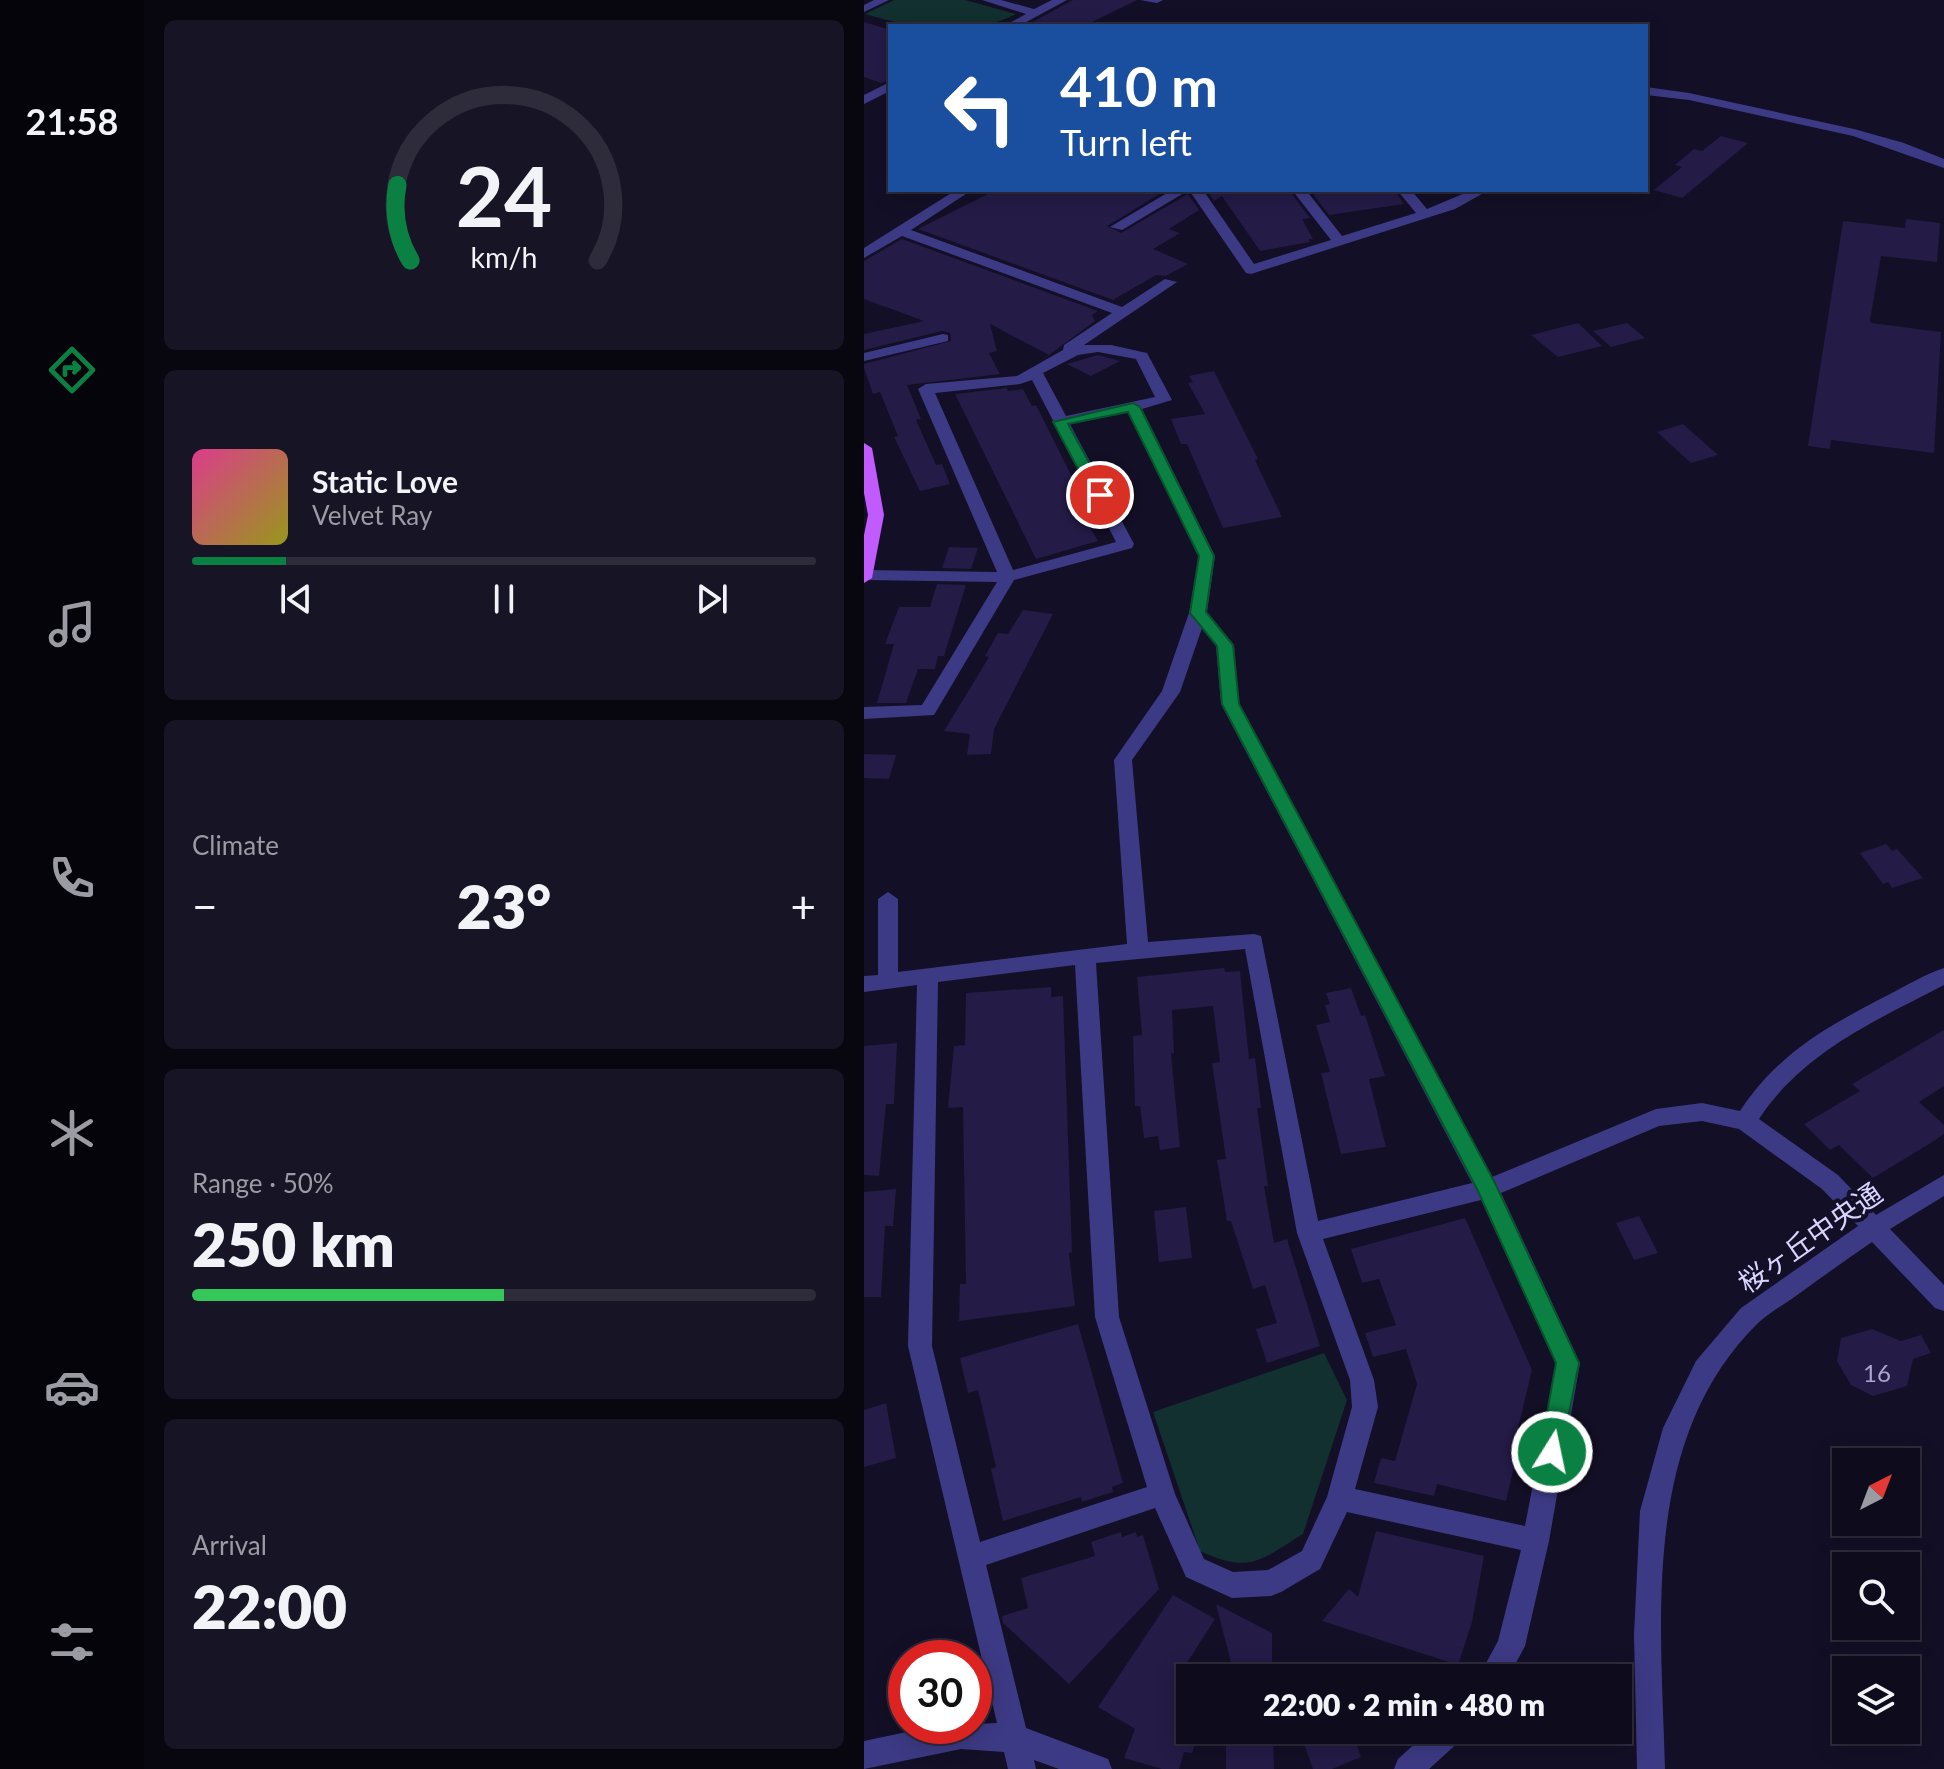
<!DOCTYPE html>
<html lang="en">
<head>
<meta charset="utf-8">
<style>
	:root { --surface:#0e0b1c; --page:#171425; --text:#f1f3f6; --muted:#9b9ba3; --line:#2e2b3b; --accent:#0b8043 }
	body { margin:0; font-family:Lato,"Noto Sans JP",sans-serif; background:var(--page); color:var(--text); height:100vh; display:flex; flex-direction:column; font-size:30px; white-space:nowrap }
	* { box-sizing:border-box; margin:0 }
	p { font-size:26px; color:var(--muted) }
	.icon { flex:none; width:44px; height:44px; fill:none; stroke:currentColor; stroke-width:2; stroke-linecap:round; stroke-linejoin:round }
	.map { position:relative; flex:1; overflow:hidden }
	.drawer { display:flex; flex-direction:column; gap:20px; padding:20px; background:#08060f; width:720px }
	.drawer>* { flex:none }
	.banner { position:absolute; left:24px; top:24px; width:760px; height:168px; border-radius:0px; box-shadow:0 4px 20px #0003,0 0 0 2px var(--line); background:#1a4fa0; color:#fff; overflow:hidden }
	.needle { width:52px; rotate:42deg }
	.fabs { position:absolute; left:968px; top:1448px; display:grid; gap:16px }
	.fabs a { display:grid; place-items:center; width:88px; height:88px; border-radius:0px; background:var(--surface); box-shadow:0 4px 20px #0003,0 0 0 2px var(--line); font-size:40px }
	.speed { position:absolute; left:24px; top:1640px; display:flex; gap:16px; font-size:40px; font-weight:700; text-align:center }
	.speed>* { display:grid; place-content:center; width:104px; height:104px; border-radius:50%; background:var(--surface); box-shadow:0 4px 20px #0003,0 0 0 2px var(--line); line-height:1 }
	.speed .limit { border:12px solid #d22; background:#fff; color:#111 }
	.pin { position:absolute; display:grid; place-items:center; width:68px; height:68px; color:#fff; margin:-34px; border:4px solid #fff; border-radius:50%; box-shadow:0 2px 8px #0007 }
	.me { position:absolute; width:88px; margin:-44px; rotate:10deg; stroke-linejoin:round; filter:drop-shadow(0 0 6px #0008) }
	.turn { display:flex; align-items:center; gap:28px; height:168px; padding:0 40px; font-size:36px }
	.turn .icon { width:104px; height:104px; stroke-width:2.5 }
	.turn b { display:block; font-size:56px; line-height:68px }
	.big { font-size:60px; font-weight:800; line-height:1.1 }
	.drawer .widget { flex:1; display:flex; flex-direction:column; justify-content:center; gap:12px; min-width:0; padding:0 28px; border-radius:12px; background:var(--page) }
	.drawer .dial { align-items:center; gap:0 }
	.dial svg { height:208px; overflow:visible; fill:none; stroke:var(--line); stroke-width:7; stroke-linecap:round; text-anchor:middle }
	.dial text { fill:var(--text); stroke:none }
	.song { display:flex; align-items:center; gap:24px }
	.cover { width:96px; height:96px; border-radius:12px; background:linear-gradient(135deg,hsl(330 70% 55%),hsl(60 70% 35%)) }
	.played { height:8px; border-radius:4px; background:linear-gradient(90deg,var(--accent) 15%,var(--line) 15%) }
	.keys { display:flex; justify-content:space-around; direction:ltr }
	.heat { display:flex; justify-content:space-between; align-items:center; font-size:44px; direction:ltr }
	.charge { height:12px; border-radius:6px; background:linear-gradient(90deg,#34c759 50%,var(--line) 0) }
	.trip { position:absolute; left:312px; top:1664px; width:456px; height:80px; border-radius:0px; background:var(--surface); box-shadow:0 4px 20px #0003,0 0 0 2px var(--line); font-weight:800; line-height:80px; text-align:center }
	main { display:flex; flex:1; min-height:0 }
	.tab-bar { display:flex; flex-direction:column; width:144px; justify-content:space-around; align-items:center; background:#06040b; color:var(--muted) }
	.tab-bar .icon { width:56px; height:56px }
	.tab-bar .on { color:var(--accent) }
	.tab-bar b { font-size:36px; color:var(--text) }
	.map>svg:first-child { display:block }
	.green { fill:#12302f }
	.building { fill:#241b47 }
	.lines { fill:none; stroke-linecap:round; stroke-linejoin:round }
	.minor { fill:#3d3a85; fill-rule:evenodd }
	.major { fill:#c25bff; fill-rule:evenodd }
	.route { fill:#0b8043; stroke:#07532c; stroke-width:2 }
	.labels { text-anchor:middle; stroke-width:8; stroke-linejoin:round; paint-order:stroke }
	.near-number-label { font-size:24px; fill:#aca6d1 }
	.near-street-label { font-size:28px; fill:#d9d4ff; stroke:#130f26 }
</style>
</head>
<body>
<main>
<nav class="tab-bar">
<b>21:58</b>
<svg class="icon on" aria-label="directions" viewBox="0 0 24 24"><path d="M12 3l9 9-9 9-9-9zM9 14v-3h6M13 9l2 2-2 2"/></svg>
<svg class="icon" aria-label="music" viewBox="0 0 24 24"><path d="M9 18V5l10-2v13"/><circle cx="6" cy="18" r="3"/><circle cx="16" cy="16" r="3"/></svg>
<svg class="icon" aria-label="phone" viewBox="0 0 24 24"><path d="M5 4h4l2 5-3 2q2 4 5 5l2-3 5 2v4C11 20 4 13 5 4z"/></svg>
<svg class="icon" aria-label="climate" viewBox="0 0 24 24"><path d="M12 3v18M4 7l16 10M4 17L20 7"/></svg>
<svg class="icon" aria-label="car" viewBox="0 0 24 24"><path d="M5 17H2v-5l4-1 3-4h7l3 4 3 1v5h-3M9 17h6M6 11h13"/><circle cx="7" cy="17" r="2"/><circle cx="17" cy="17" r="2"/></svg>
<svg class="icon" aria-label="filters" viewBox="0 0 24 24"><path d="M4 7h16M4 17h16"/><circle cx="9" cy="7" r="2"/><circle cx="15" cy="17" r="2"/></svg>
</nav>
<section class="drawer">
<div class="widget dial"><svg viewBox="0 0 100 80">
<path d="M14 69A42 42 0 1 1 86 69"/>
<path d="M14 69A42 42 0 0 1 9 40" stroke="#0b8043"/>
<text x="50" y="56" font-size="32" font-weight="700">24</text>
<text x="50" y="72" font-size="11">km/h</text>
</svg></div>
<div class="widget">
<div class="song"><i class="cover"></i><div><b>Static Love</b><p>Velvet Ray</p></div></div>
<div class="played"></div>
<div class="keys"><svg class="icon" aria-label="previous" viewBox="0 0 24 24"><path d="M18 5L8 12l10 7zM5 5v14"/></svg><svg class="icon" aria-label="pause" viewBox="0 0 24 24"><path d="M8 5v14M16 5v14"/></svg><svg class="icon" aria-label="next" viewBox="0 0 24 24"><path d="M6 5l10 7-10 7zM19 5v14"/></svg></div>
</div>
<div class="widget"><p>Climate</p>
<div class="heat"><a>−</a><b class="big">23°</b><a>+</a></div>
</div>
<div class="widget"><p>Range · 50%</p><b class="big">250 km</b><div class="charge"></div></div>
<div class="widget"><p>Arrival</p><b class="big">22:00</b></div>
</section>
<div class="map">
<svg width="1080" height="1769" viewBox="0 0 1080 1769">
	<rect width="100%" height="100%" fill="#130f26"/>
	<g class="green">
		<path d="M 30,0 L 101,0 L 152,14 C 108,37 47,28 1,14 Z"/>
		<path d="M 460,1353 L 483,1400 L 439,1534 C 395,1561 386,1574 336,1551 L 289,1412 Z"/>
	</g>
	<g class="building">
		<path d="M 209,0 L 273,0 L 220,26 L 161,26 Z"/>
		<path d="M 0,22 L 26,30 L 26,79 L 17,83 L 0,77 Z"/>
		<path d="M 857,136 L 884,143 L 818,198 L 790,190 L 818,167 L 811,165 L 830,149 L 838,151 Z"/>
		<path d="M 132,190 L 302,190 L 243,226 L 257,233 L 324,194 L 335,210 L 305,229 L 316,233 L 289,249 L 324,264 L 302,276 L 292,275 L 249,300 L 54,229 Z"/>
		<path d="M 343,190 L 425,190 L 446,218 L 438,219 L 449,239 L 444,239 L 446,242 L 396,251 L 358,196 L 350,201 Z"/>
		<path d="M 446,190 L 530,190 L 540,204 L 465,215 Z"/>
		<path d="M 1042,219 L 1076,223 L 1073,262 L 1017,256 L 1006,320 L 1007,323 L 1077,332 L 1070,453 L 967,440 L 966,449 L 944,446 L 979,221 L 1041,228 Z"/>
		<path d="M 38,239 L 234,311 L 228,315 L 231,321 L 185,355 L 126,324 L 133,351 L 125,353 L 136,374 L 43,385 L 57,419 L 52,420 L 72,465 L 78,464 L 86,484 L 56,491 L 30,437 L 34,436 L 16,392 L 9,394 L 0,368 L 0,364 L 87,341 L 86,333 L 78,331 L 0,350 L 0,334 L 60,321 L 0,299 L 0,261 Z"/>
		<path d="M 714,323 L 738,346 L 694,357 L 667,335 Z"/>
		<path d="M 763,323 L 781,338 L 747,347 L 729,331 Z"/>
		<path d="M 234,355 L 256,361 L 227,376 L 203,364 Z"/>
		<path d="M 350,371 L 394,459 L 391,460 L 418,517 L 359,528 L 323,444 L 317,444 L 307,419 L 341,414 L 324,383 L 329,382 L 325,376 Z"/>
		<path d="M 143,388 L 144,391 L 159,389 L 168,406 L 172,405 L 225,511 L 231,525 L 226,527 L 234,541 L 172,559 L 91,394 Z"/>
		<path d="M 819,424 L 854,455 L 827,463 L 793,432 Z"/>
		<path d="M 85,547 L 114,548 L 107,569 L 78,568 Z"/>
		<path d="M 73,584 L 102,585 L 80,656 L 74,656 L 71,669 L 54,669 L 42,703 L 13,703 L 30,644 L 21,644 L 35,607 L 66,607 Z"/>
		<path d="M 159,610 L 189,614 L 130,729 L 127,754 L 103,755 L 106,734 L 80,731 L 125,657 L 121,656 L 134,633 L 144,634 Z"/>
		<path d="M 0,754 L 32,755 L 25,779 L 0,778 Z"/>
		<path d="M 1022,844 L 1028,851 L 1033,849 L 1059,878 L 1028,888 L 1024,882 L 1019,884 L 996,853 Z"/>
		<path d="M 360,968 L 361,972 L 376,971 L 385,1059 L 391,1058 L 397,1108 L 393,1108 L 404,1186 L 400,1186 L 410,1243 L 423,1239 L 456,1346 L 403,1363 L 392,1329 L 413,1323 L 401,1285 L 389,1289 L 367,1221 L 363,1221 L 353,1160 L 362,1159 L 348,1063 L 356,1062 L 349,1006 L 308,1010 L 310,1053 L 307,1054 L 316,1147 L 296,1150 L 294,1136 L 280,1138 L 276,1106 L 271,1106 L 269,1036 L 278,1035 L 273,977 Z"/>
		<path d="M 187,987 L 187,997 L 199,996 L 208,1252 L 205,1253 L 211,1306 L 95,1321 L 96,1284 L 102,1284 L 99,1107 L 84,1108 L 90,1046 L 101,1045 L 102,993 Z"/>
		<path d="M 487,988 L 497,1016 L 501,1015 L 521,1076 L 505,1079 L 522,1147 L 477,1154 L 457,1073 L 466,1072 L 452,1025 L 466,1022 L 461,1005 L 466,1004 L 462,993 Z"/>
		<path d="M 1080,1030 L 1080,1086 L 1055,1102 L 1080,1125 L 1080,1134 L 1065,1144 L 1009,1178 L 975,1145 L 966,1150 L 940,1124 L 996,1091 L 988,1084 Z"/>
		<path d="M 33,1043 L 30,1104 L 22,1104 L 15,1176 L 0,1175 L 0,1046 Z"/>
		<path d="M 32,1189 L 29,1226 L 21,1226 L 17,1297 L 0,1297 L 0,1192 Z"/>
		<path d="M 322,1207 L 328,1258 L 295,1262 L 290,1211 Z"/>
		<path d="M 775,1216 L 794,1253 L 770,1260 L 752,1223 Z"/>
		<path d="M 601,1218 L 668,1370 L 648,1453 L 653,1454 L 642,1501 L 573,1484 L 570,1496 L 510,1483 L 517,1458 L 531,1461 L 553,1384 L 542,1349 L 509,1357 L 501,1333 L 532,1325 L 515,1279 L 498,1283 L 487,1249 Z"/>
		<path d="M 214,1324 L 259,1483 L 248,1487 L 249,1492 L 218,1502 L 217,1497 L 139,1521 L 127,1469 L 132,1467 L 114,1390 L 104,1393 L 96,1358 Z"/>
		<path d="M 1008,1329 L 1037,1341 L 1057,1335 L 1067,1353 L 1049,1359 L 1043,1386 L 1009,1396 L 987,1385 L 973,1361 L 977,1338 Z"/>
		<path d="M 22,1403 L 32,1458 L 0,1467 L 0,1410 Z"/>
		<path d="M 512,1531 L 620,1556 L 608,1622 L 594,1665 L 458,1621 L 485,1589 L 494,1597 Z"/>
		<path d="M 257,1532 L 258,1537 L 272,1532 L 273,1537 L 279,1535 L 295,1589 L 205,1684 L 139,1623 L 138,1616 L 164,1608 L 157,1578 L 231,1556 L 227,1542 Z"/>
		<path d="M 309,1595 L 351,1619 L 310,1683 L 323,1687 L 318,1701 L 326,1703 L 326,1730 L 336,1730 L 328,1753 L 320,1752 L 315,1769 L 298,1769 L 260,1758 L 271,1729 L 234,1707 Z"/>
		<path d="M 352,1604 L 408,1633 L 408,1678 L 371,1678 Z"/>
		<path d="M 362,1730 L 409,1730 L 410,1769 L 362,1769 Z"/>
		<path d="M 435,1730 L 487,1730 L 497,1757 L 468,1769 L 449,1769 Z"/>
	</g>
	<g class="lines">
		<g class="minor">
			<path d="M 10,0 L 25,0 L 0,12 L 0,5 Z"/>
			<path d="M 118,0 L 137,0 L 170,9 L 188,0 L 203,0 L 155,26 L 140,26 L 162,14 Z"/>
			<path d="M 276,0 L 299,0 L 293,3 Z"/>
			<path d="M 26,82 L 26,91 L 0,104 L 0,95 Z"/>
			<path d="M 782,87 L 825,93 L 990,129 L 1040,143 L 1080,159 L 1080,168 L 989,136 L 825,100 L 782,95 Z"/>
			<path d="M 92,190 L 108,190 L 47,230 L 258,307 L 301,279 L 313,282 L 220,345 L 247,345 L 283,353 L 308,400 L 278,409 L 351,556 L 343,612 L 370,645 L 375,704 L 628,1177 L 792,1109 L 838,1103 L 876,1111 C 915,1052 963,1027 1024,995 C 1042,986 1061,974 1080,968 L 1080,985 C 1011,1021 939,1052 895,1119 L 974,1175 L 1012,1215 L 1080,1175 L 1080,1196 L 1026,1229 L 1080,1285 L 1080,1311 L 1071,1308 L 1008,1242 C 982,1260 955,1279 929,1298 C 917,1306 904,1314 894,1323 C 776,1439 797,1619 801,1769 L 773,1769 L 770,1635 L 776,1511 L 799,1428 L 832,1361 L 877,1308 L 994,1226 L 958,1189 L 875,1129 L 838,1121 L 795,1126 L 637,1193 L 716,1363 L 685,1541 L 661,1646 L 644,1678 L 614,1678 L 634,1641 L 657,1550 L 483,1512 L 456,1569 L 417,1592 L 407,1596 L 368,1598 L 322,1577 L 291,1508 L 122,1565 L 162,1728 L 244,1759 L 248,1769 L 195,1769 L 170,1760 L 172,1769 L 144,1769 L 140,1752 L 97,1749 L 0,1769 L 0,1741 L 71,1726 L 133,1723 L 44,1346 L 53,985 L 0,992 L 0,976 L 14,975 L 14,899 L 24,892 L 34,899 L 34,972 L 263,944 L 250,760 L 298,691 L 325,613 L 335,556 L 264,412 L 206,424 L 270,544 L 268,548 L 150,580 L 70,715 L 0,719 L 0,707 L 58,705 L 133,582 L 0,580 L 1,570 L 133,572 L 54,389 L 62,384 L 153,376 L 199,350 L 200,345 L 248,313 L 38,236 L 0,258 L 0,248 ZM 234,352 L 272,359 L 291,397 L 202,416 L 179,373 L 214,355 ZM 168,380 L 252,542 L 149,570 L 71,393 L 156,384 ZM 338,628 L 352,646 L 357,704 L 608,1183 L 454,1221 L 397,936 L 390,934 L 284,942 L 268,760 L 316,692 ZM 381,949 L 433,1233 L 486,1380 L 488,1407 L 463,1497 L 438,1551 L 404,1570 L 369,1572 L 340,1559 L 311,1494 L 255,1317 L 232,963 ZM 211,965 L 231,1317 L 283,1487 L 116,1542 L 68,1346 L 74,982 ZM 617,1200 L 692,1363 L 661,1526 L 491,1489 L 514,1407 L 510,1380 L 459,1239 Z"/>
			<path d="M 308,190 L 325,190 L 258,230 L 246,227 Z"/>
			<path d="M 325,190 L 339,190 L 390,264 L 467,240 L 428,190 L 442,190 L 478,236 L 552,213 L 533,190 L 547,190 L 563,209 L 608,190 L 625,190 L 591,209 L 387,274 L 382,273 Z"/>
			<path d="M 79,334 L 84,335 L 84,341 L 0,361 L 0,353 Z"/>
			<path d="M 566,1730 L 601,1730 L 597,1740 L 565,1769 L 530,1769 L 534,1759 Z"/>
		</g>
		<path class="major" d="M 0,443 L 8,448 L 20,515 L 8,578 L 0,583 L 0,535 L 4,515 L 0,493 Z"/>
	</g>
	<path class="route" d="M 269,403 L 276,407 L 350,556 L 342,612 L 369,645 L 375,704 L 631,1183 L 715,1363 L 696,1459 L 688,1463 L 680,1459 L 676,1452 L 692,1363 L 614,1191 L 358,704 L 353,646 L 326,613 L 335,556 L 264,412 L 204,424 L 243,495 L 236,500 L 228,495 L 189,422 Z"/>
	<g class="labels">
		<g class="near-number-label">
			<text x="1013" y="1382">16</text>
		</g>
		<g class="near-street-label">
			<text transform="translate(946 1238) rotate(-35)" y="10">桜ヶ丘中央通</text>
		</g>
	</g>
</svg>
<div class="fabs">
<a><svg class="needle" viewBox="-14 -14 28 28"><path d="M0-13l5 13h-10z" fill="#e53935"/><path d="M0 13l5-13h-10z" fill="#9b9ba3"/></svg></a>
<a><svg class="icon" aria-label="search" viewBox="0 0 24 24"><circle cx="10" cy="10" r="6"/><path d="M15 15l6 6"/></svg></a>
<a><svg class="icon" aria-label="layers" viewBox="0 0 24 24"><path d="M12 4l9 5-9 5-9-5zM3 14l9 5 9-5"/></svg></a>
</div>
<div class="speed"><div class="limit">30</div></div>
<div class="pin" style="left:236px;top:495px;background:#d93025"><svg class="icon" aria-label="arrive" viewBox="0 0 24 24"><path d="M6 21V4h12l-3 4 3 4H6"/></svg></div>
<svg class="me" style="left:688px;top:1452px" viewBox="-20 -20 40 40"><circle r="17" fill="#0b8043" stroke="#fff" stroke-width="3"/><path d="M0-11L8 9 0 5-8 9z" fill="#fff"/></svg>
<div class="trip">22:00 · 2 min · 480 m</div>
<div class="banner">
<div class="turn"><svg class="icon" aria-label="left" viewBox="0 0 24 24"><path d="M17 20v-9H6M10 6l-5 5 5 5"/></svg><div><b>410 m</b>Turn left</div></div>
</div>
</div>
</main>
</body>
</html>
